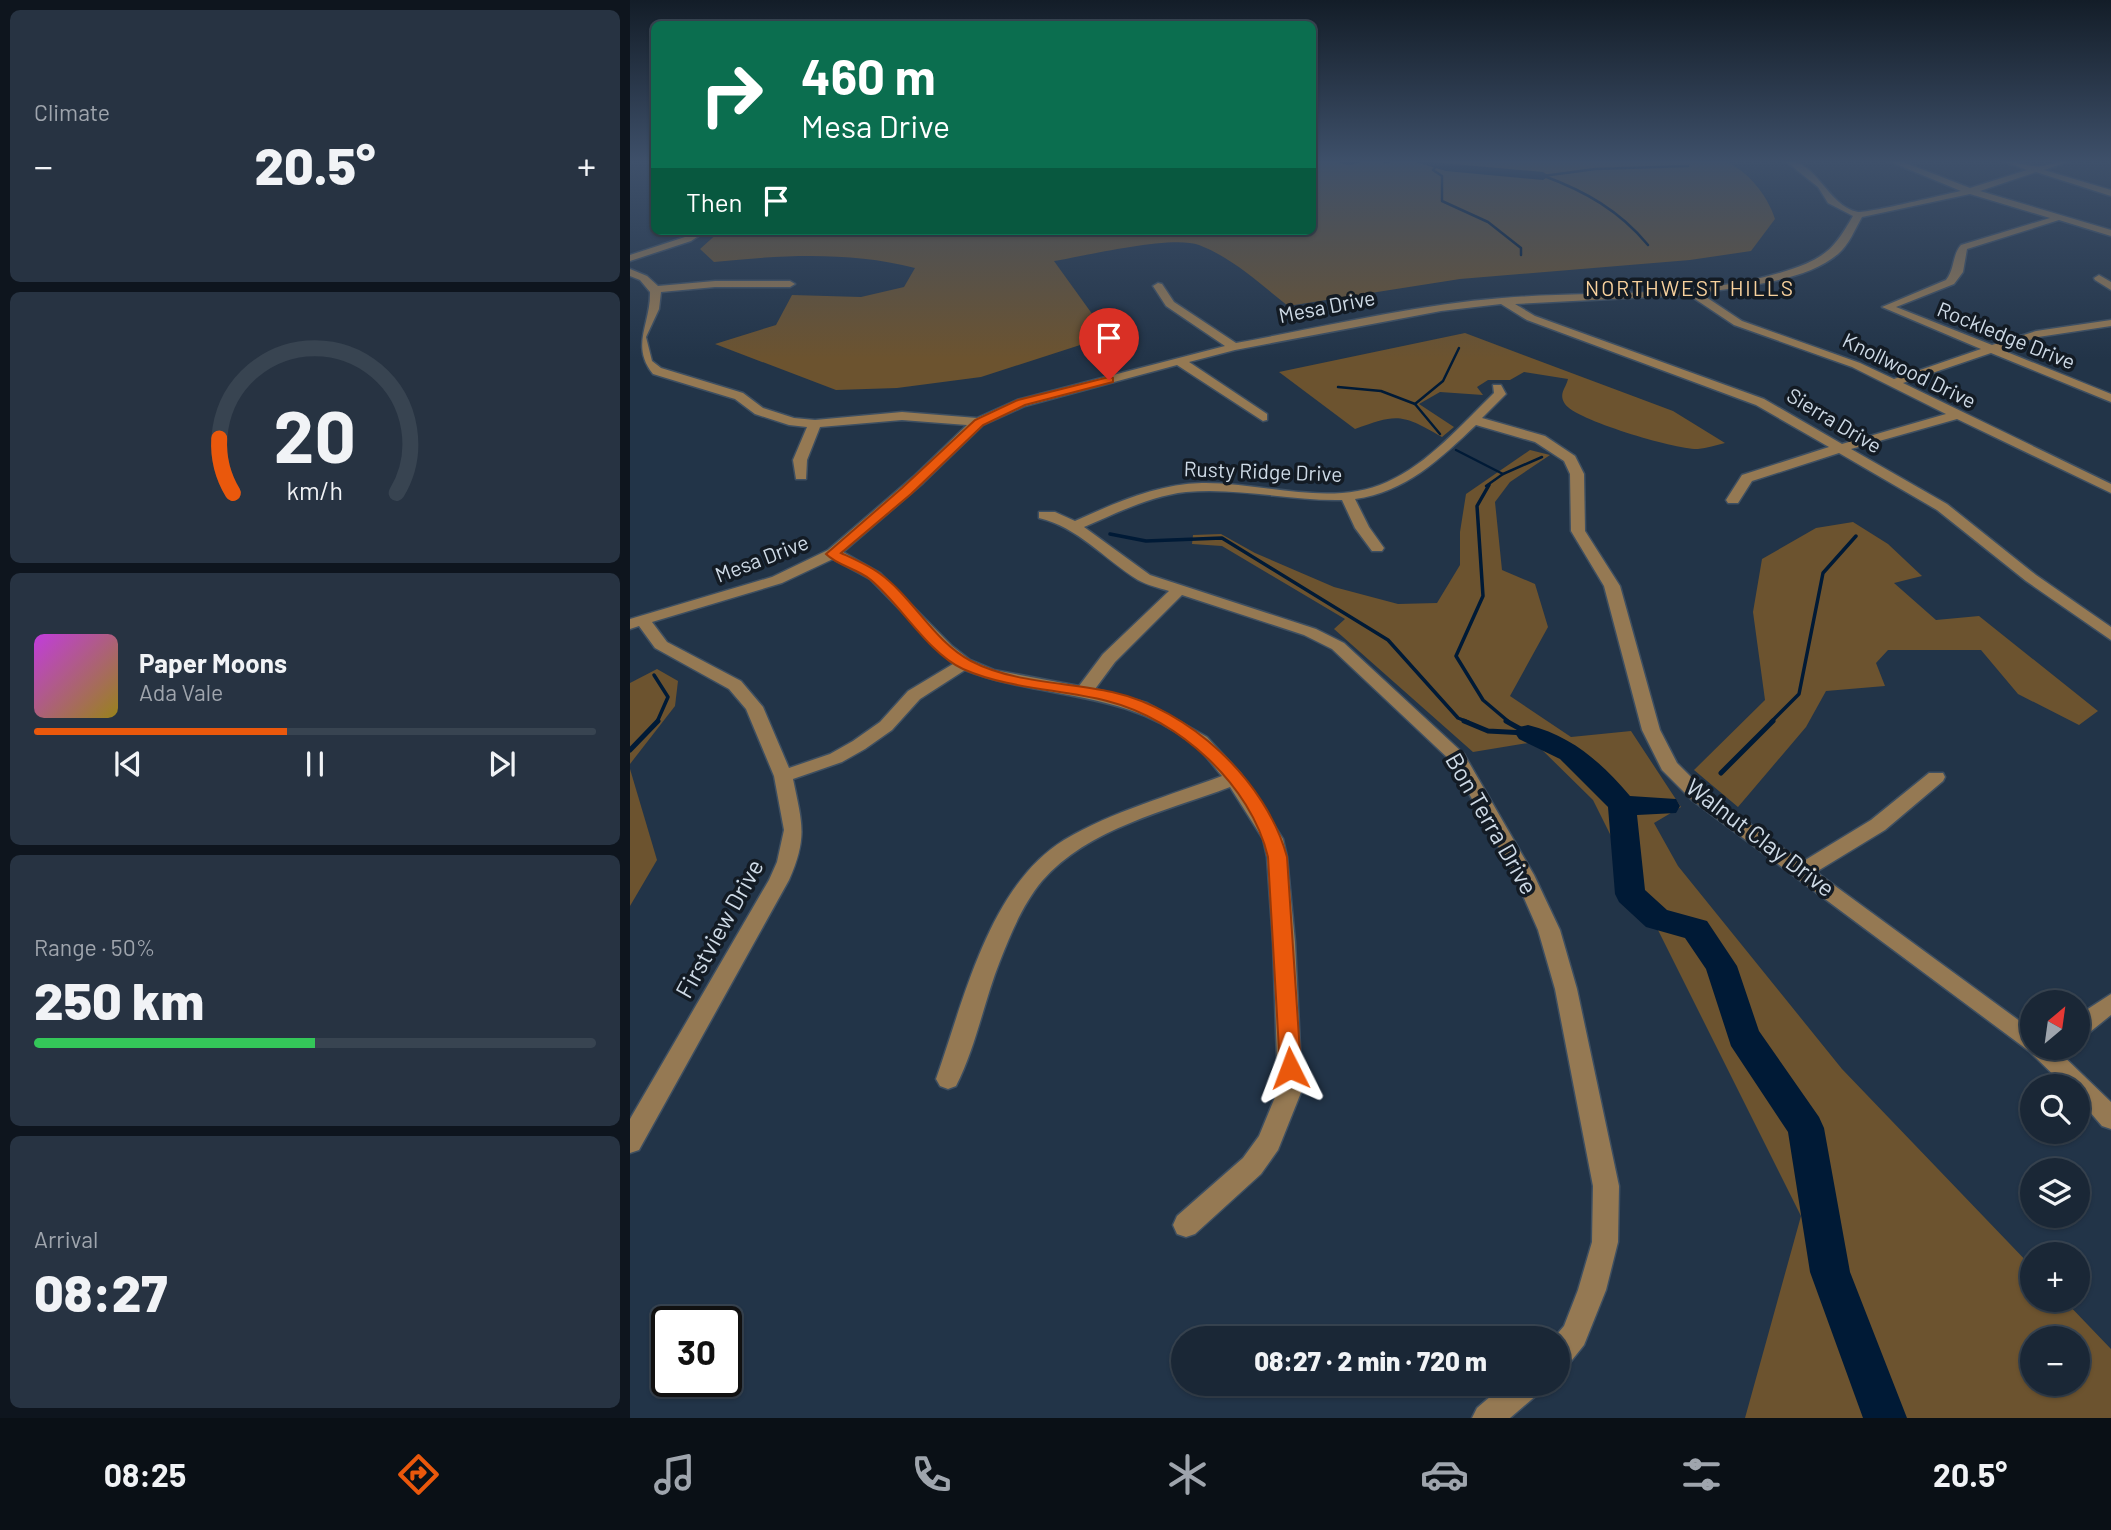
<!DOCTYPE html>
<html lang="en">
<head>
<meta charset="utf-8">
<style>
	:root { --surface:#1a2736; --page:#273342; --text:#f1f3f6; --muted:#9fa5ad; --line:#384451; --accent:#ea580c }
	body { margin:0; font-family:Barlow,sans-serif; background:var(--page); color:var(--text); height:100vh; display:flex; flex-direction:column; font-size:26px; white-space:nowrap }
	* { box-sizing:border-box; margin:0 }
	p { font-size:23px; color:var(--muted) }
	.icon { flex:none; width:38px; height:38px; fill:none; stroke:currentColor; stroke-width:2; stroke-linecap:round; stroke-linejoin:round }
	.map { position:relative; flex:1; overflow:hidden }
	.details { display:flex; flex-direction:column; gap:10px; padding:10px; background:#0e151e; width:630px }
	.details>* { flex:none }
	.hud { position:absolute; left:21px; top:21px; width:665px; height:214px; border-radius:10px; box-shadow:0 2px 5px #0004,0 0 0 2px var(--line); background:#0b6e4f; color:#fff; overflow:hidden }
	.needle { width:46px; rotate:29deg }
	.fabs { position:absolute; left:1390px; top:990px; display:grid; gap:14px }
	.fabs a { display:grid; place-items:center; width:70px; height:70px; border-radius:50%; background:var(--surface); box-shadow:0 2px 5px #0004,0 0 0 2px var(--line); font-size:35px }
	.speed { position:absolute; left:21px; top:1306px; display:flex; gap:14px; font-size:35px; font-weight:700; text-align:center }
	.speed>* { display:grid; place-content:center; width:91px; height:91px; border-radius:50%; background:var(--surface); box-shadow:0 2px 5px #0004,0 0 0 2px var(--line); line-height:1 }
	.speed .limit { border:4px solid #111; border-radius:10px; background:#fff; color:#111 }
	.pin { position:absolute; display:grid; place-items:center; width:60px; height:60px; color:#fff; margin:-72px -30px; border-radius:50% 50% 50% 0; rotate:-45deg; box-shadow:0 0 7px #0007 }
	.pin .icon { rotate:45deg }
	.me { position:absolute; width:77px; margin:-38px; rotate:357deg; stroke-linejoin:round; filter:drop-shadow(0 0 5px #0008) }
	.turn { display:flex; align-items:center; gap:24px; height:147px; padding:0 35px; font-size:32px }
	.turn .icon { width:91px; height:91px; stroke-width:2.5 }
	.turn b { display:block; font-size:49px; line-height:60px }
	.then { display:flex; align-items:center; height:66px; padding:0 35px; background:#0003; gap:14px; font-size:26px }
	.big { font-size:52px; font-weight:800; line-height:1.1 }
	.details .tile { flex:1; display:flex; flex-direction:column; justify-content:center; gap:10px; min-width:0; padding:0 24px; border-radius:10px; background:var(--page) }
	.details .dial { align-items:center; gap:0 }
	.dial svg { height:182px; overflow:visible; fill:none; stroke:var(--line); stroke-width:7; stroke-linecap:round; text-anchor:middle }
	.dial text { fill:var(--text); stroke:none }
	.song { display:flex; align-items:center; gap:21px }
	.cover { width:84px; height:84px; border-radius:10px; background:linear-gradient(135deg,hsl(290 70% 55%),hsl(50 70% 35%)) }
	.played { height:7px; border-radius:4px; background:linear-gradient(90deg,var(--accent) 45%,var(--line) 45%) }
	.keys { display:flex; justify-content:space-around; direction:ltr }
	.heat { display:flex; justify-content:space-between; align-items:center; font-size:38px; direction:ltr }
	.charge { height:10px; border-radius:5px; background:linear-gradient(90deg,#34c759 50%,var(--line) 0) }
	.trip { position:absolute; left:541px; top:1326px; width:399px; height:70px; border-radius:35px; background:var(--surface); box-shadow:0 2px 5px #0004,0 0 0 2px var(--line); font-weight:800; line-height:70px; text-align:center }
	.tabs { display:flex; height:112px; justify-content:space-around; align-items:center; background:#0a1016; color:var(--muted) }
	.tabs .icon { width:49px; height:49px }
	.tabs .selected { color:var(--accent) }
	.tabs b { font-size:32px; color:var(--text) }
	main { display:flex; flex:1; min-height:0 }
	.map>svg:first-child { display:block }
	.green { fill:#6c532f; fill-rule:evenodd }
	.lines { fill:none; stroke-linecap:round; stroke-linejoin:round }
	.stream-far2 { stroke:#001a36; stroke-width:2.5 }
	.stream-far1 { stroke:#001a36; stroke-width:3.5 }
	.stream { stroke:#001a36; stroke-width:5 }
	.river { fill:#001a36; fill-rule:evenodd }
	.minor-casing { stroke:#3e4f61; stroke-width:3 }
	.minor { fill:#957953; fill-rule:evenodd }
	.route { fill:#ea580c; stroke:#983908; stroke-width:2 }
	.labels { text-anchor:middle; stroke-width:7; stroke-linejoin:round; paint-order:stroke }
	.far-neighbourhood-label { font-size:21px; letter-spacing:2px; fill:#f8d19d; stroke:#131b24 }
	.far-street-label { font-size:21px; fill:#cedae6; stroke:#131b24 }
	.street-label { font-size:24px; fill:#cedae6; stroke:#131b24 }
</style>
</head>
<body>
<main>
<section class="details">
<div class="tile"><p>Climate</p>
<div class="heat"><a>−</a><b class="big">20.5°</b><a>+</a></div>
</div>
<div class="tile dial"><svg viewBox="0 0 100 80">
<path d="M14 69A42 42 0 1 1 86 69"/>
<path d="M14 69A42 42 0 0 1 8 45" stroke="#ea580c"/>
<text x="50" y="56" font-size="32" font-weight="700">20</text>
<text x="50" y="72" font-size="11">km/h</text>
</svg></div>
<div class="tile">
<div class="song"><i class="cover"></i><div><b>Paper Moons</b><p>Ada Vale</p></div></div>
<div class="played"></div>
<div class="keys"><svg class="icon" aria-label="previous" viewBox="0 0 24 24"><path d="M18 5L8 12l10 7zM5 5v14"/></svg><svg class="icon" aria-label="pause" viewBox="0 0 24 24"><path d="M8 5v14M16 5v14"/></svg><svg class="icon" aria-label="next" viewBox="0 0 24 24"><path d="M6 5l10 7-10 7zM19 5v14"/></svg></div>
</div>
<div class="tile"><p>Range · 50%</p><b class="big">250 km</b><div class="charge"></div></div>
<div class="tile"><p>Arrival</p><b class="big">08:27</b></div>
</section>
<div class="map">
<svg width="1481" height="1418" viewBox="0 0 1481 1418">
	<rect width="100%" height="100%" fill="#223448"/>
	<g class="green">
		<path d="M 683,160 L 1091,160 C 1116,168 1137,194 1145,219 L 1121,251 L 1060,260 L 830,279 L 658,306 C 630,284 603,258 569,245 C 541,235 456,256 424,261 L 478,336 L 351,377 L 267,388 L 206,390 L 85,344 L 146,325 L 162,295 L 231,297 L 274,287 L 285,268 C 220,251 151,255 84,262 L 70,249 L 90,231 L 682,231 Z"/>
		<path d="M 835,333 L 1043,411 L 1095,443 C 1086,445 1077,448 1068,449 C 1047,450 945,420 935,404 C 928,394 936,388 938,379 L 894,372 L 880,380 L 858,380 L 847,387 L 853,395 L 810,392 L 789,404 L 824,427 L 812,437 C 772,414 768,413 725,429 L 649,372 Z"/>
		<path d="M 900,450 L 920,455 L 880,482 L 865,502 L 872,570 L 905,584 L 918,627 L 880,696 L 941,737 L 1001,731 L 1051,807 L 1024,823 L 1048,866 L 1212,1069 L 1402,1267 L 1402,1300 L 1434,1300 L 1481,1349 L 1481,1418 L 1115,1418 L 1171,1216 L 963,800 L 904,742 L 843,752 L 704,629 L 715,619 L 592,546 L 562,544 L 563,535 L 591,534 L 625,553 L 704,587 L 768,604 L 807,603 L 830,565 L 830,532 L 836,494 ZM 1402,1339 L 1447,1339 L 1447,1384 L 1402,1384 Z"/>
		<path d="M 1223,522 L 1258,544 L 1292,576 L 1264,583 L 1306,620 L 1349,616 L 1468,711 L 1449,725 L 1388,694 L 1351,650 L 1258,650 L 1246,663 L 1255,686 L 1196,691 L 1176,727 L 1108,807 L 1064,770 L 1135,700 L 1123,612 L 1132,559 L 1186,528 Z"/>
		<path d="M 27,669 L 48,681 L 45,706 L 0,764 L 0,683 Z"/>
		<path d="M 0,769 L 27,860 L 0,906 Z"/>
	</g>
	<g class="lines">
		<g class="stream-far2">
			<path d="M 806,166 L 803,170 L 812,176 L 812,201 L 858,222 L 891,248 L 891,255"/>
			<path d="M 913,176 L 965,169 L 1058,166"/>
			<path d="M 914,176 C 955,191 990,211 1018,245"/>
			<path d="M 708,387 L 751,391 L 785,404"/>
			<path d="M 810,434 L 785,404 L 813,381 L 829,348"/>
			<path d="M 826,450 L 873,474 L 856,486"/>
			<path d="M 873,474 L 912,457"/>
		</g>
		<g class="stream-far1">
			<path d="M 859,485 L 847,506 L 853,596 L 826,656 L 853,700 L 879,722"/>
			<path d="M 480,534 L 516,541 L 592,538 L 758,640 L 828,718 L 838,722"/>
			<path d="M 24,675 L 38,697 L 27,722"/>
			<path d="M 1141,722 L 1169,694 L 1193,573 L 1226,536"/>
		</g>
		<g class="stream">
			<path d="M 834,721 L 858,731 L 898,733"/>
			<path d="M 876,721 L 894,731"/>
			<path d="M 0,750 L 28,721"/>
			<path d="M 1091,773 L 1143,721"/>
		</g>
		<g class="river">
			<path d="M 705,160 L 733,160 C 727,166 711,166 705,160 Z"/>
			<path d="M 746,160 L 763,160 L 757,164 Z"/>
			<path d="M 779,160 L 913,172 L 919,176 L 913,180 L 816,171 Z"/>
			<path d="M 218,231 L 238,231 L 231,235 Z"/>
			<path d="M 898,725 C 942,736 971,762 1000,796 L 1046,799 L 1050,806 L 1046,813 L 1007,815 L 1015,890 L 1037,910 L 1077,921 L 1107,966 L 1129,1031 L 1189,1117 L 1194,1128 L 1220,1272 L 1277,1418 L 1233,1418 L 1180,1272 L 1158,1132 L 1101,1046 L 1076,969 L 1055,938 L 1016,927 L 989,902 L 985,894 L 978,807 L 930,759 L 889,739 L 885,733 L 889,727 Z"/>
		</g>
		<defs>
			<g id="minor">
				<path d="M 1154,160 C 1188,160 1197,206 1228,212 C 1239,213 1316,194 1331,191 L 1256,160 L 1268,160 L 1340,188 L 1397,170 L 1370,160 C 1382,160 1392,165 1404,166 C 1416,168 1430,160 1443,160 L 1414,170 L 1481,190 L 1481,196 L 1406,172 L 1350,191 L 1481,230 L 1481,236 L 1429,220 L 1337,249 L 1333,272 L 1324,284 L 1266,307 L 1362,345 L 1406,331 L 1481,320 L 1481,326 L 1408,337 L 1372,350 L 1481,394 L 1481,402 L 1361,353 L 1273,383 L 1481,484 L 1481,493 L 1327,419 L 1221,449 L 1317,504 L 1406,575 L 1481,627 L 1481,640 L 1396,581 L 1307,510 L 1209,453 L 1122,481 L 1108,503 L 1098,503 L 1096,500 L 1112,475 L 1199,447 L 1126,405 L 897,320 L 871,304 L 811,311 L 605,350 L 559,362 L 637,414 L 637,420 L 633,421 L 547,365 L 395,406 L 353,425 L 293,483 L 213,552 L 250,573 L 322,646 L 340,660 L 364,670 L 449,686 L 473,654 L 539,591 C 529,588 517,585 508,580 C 474,559 448,527 409,518 L 409,512 L 425,512 L 445,521 C 485,503 527,484 572,483 C 632,482 700,508 757,482 C 798,464 832,424 864,393 L 863,385 L 871,385 L 876,394 L 852,418 L 915,436 L 945,456 L 954,474 L 955,531 L 990,586 L 1030,730 L 1047,763 L 1076,792 L 1172,862 L 1241,820 L 1299,773 L 1313,773 L 1315,777 L 1313,781 L 1255,830 L 1186,872 L 1402,1030 L 1402,1048 L 1425,1048 L 1481,1102 L 1481,1129 L 1472,1126 L 1447,1097 L 1447,1087 L 1436,1087 L 1399,1051 L 1062,800 L 1032,770 L 1012,730 L 974,586 L 941,531 L 940,474 L 934,461 L 905,442 L 846,425 C 810,459 776,492 725,499 L 739,527 L 754,548 L 752,551 L 742,551 L 725,528 L 712,500 C 660,501 608,487 556,492 C 520,496 487,513 454,527 L 520,575 L 686,629 L 714,643 L 834,754 L 904,875 L 930,930 L 947,989 L 989,1186 L 988,1242 L 976,1290 L 954,1345 L 938,1365 L 928,1369 L 928,1339 L 923,1339 L 934,1326 L 948,1290 L 962,1242 L 963,1186 L 925,989 L 908,930 L 884,875 L 821,761 L 702,649 L 674,635 L 552,595 L 485,662 L 465,689 L 517,703 L 577,737 L 611,774 L 653,839 L 657,857 L 665,942 L 672,1090 L 648,1150 L 631,1174 L 565,1234 L 556,1237 L 547,1234 L 543,1225 L 547,1216 L 613,1158 L 629,1136 L 648,1090 L 643,942 L 637,857 L 633,839 L 600,787 C 537,811 458,828 412,881 C 393,904 381,933 370,961 C 354,1001 346,1047 326,1086 L 318,1089 L 310,1086 L 306,1079 C 334,1000 359,886 434,840 C 483,811 539,796 592,776 C 583,766 574,752 563,744 C 493,689 413,700 335,670 L 290,699 L 262,730 L 235,749 L 212,762 L 163,779 C 172,823 178,837 159,880 L 9,1150 L 0,1153 L 0,1119 L 139,880 L 147,862 L 154,830 L 144,776 L 116,709 L 99,689 L 25,648 L 9,626 L 0,629 L 0,619 L 142,577 L 198,550 L 283,477 L 337,425 L 272,420 L 190,427 L 177,460 L 176,479 L 166,479 L 163,460 L 177,427 L 159,425 L 125,414 L 105,399 L 23,374 C 0,346 21,323 20,292 L 10,280 L 0,276 L 0,269 L 17,276 L 28,286 L 85,281 L 160,281 L 165,284 L 160,287 L 85,287 L 31,292 L 29,309 L 16,337 L 22,361 L 31,368 L 113,393 L 133,408 L 164,418 L 185,420 L 272,412 L 347,418 L 387,400 L 595,346 L 536,306 L 523,286 L 528,283 L 532,284 L 544,302 L 606,343 C 694,327 783,305 872,298 C 968,290 1070,300 1162,269 C 1197,257 1205,247 1223,216 L 1198,203 L 1188,187 ZM 1340,194 L 1420,218 L 1331,245 C 1322,255 1325,269 1316,280 L 1252,307 L 1351,349 L 1264,379 L 1230,363 L 1112,321 L 1070,293 C 1112,286 1175,282 1208,254 C 1219,245 1225,229 1232,217 ZM 1059,295 L 1104,325 L 1222,367 L 1316,414 L 1212,444 L 1134,399 L 905,316 L 885,304 ZM 203,559 L 240,579 L 323,664 L 278,691 L 250,722 L 223,741 L 200,754 L 159,768 L 133,707 L 111,681 L 37,642 L 22,622 L 152,583 Z"/>
				<path d="M 64,231 L 76,231 L 61,241 L 0,261 L 0,255 L 55,237 Z"/>
				<path d="M 1469,275 L 1481,282 L 1481,290 L 1465,280 L 1464,278 Z"/>
				<path d="M 1481,994 L 1481,1015 L 1455,1036 L 1447,1038 L 1447,1016 Z"/>
				<path d="M 875,1384 L 912,1384 L 908,1394 L 880,1418 L 842,1418 L 847,1408 Z"/>
			</g>
		</defs>
		<use href="#minor" class="minor-casing"/>
		<use href="#minor" class="minor"/>
	</g>
	<linearGradient id="sky" x2="0" y2="1"><stop stop-color="#131d28"/><stop offset="0.45" stop-color="#3e506a"/><stop offset="1" stop-color="#3e506a" stop-opacity="0"/></linearGradient>
	<rect width="1481" height="359" fill="url(#sky)"/>
	<path class="route" d="M 479,377 L 483,378 L 483,382 L 395,405 L 353,425 L 281,494 L 211,553 C 224,559 238,565 249,573 C 283,597 304,642 341,661 C 383,683 437,682 482,692 C 559,709 636,780 657,857 L 671,1068 L 668,1074 L 660,1077 L 653,1074 L 650,1068 L 638,857 C 621,785 549,719 477,701 C 430,689 378,689 333,669 C 298,653 271,605 241,580 C 228,569 208,566 196,554 L 272,488 L 345,420 L 388,400 Z"/>
	<g class="labels">
		<g class="far-neighbourhood-label">
			<text x="1060" y="296">NORTHWEST HILLS</text>
		</g>
		<g class="far-street-label">
			<text transform="translate(697 307) rotate(-11)" y="7">Mesa Drive</text>
			<text transform="translate(1376 336) rotate(22)" y="7">Rockledge Drive</text>
			<text transform="translate(1279 371) rotate(26)" y="7">Knollwood Drive</text>
			<text transform="translate(1204 421) rotate(31)" y="7">Sierra Drive</text>
			<text transform="translate(633 472) rotate(2)" y="7">Rusty Ridge Drive</text>
			<text transform="translate(132 559) rotate(-21)" y="7">Mesa Drive</text>
		</g>
		<g class="street-label">
			<text transform="translate(861 824) rotate(60)" y="8">Bon Terra Drive</text>
			<text transform="translate(1130 838) rotate(37)" y="8">Walnut Clay Drive</text>
			<text transform="translate(90 929) rotate(-61)" y="8">Firstview Drive</text>
		</g>
	</g>
</svg>
<div class="fabs">
<a><svg class="needle" viewBox="-14 -14 28 28"><path d="M0-13l5 13h-10z" fill="#e53935"/><path d="M0 13l5-13h-10z" fill="#9fa5ad"/></svg></a>
<a><svg class="icon" aria-label="search" viewBox="0 0 24 24"><circle cx="10" cy="10" r="6"/><path d="M15 15l6 6"/></svg></a>
<a><svg class="icon" aria-label="layers" viewBox="0 0 24 24"><path d="M12 4l9 5-9 5-9-5zM3 14l9 5 9-5"/></svg></a>
<a>+</a>
<a>−</a>
</div>
<div class="speed"><div class="limit">30</div></div>
<div class="pin" style="left:479px;top:380px;background:#d93025"><svg class="icon" aria-label="arrive" viewBox="0 0 24 24"><path d="M6 21V4h12l-3 4 3 4H6"/></svg></div>
<svg class="me" style="left:660px;top:1068px" viewBox="-20 -20 40 40"><path d="M0-17L14 15 0 8-14 15z" fill="#ea580c" stroke="#fff" stroke-width="4"/></svg>
<div class="trip">08:27 · 2 min · 720 m</div>
<div class="hud">
<div class="turn"><svg class="icon" aria-label="right" viewBox="0 0 24 24"><path d="M7 20v-9h11M14 6l5 5-5 5"/></svg><div><b>460 m</b>Mesa Drive</div></div>
<div class="then">Then<svg class="icon" aria-label="arrive" viewBox="0 0 24 24"><path d="M6 21V4h12l-3 4 3 4H6"/></svg></div>
</div>
</div>
</main>
<nav class="tabs">
<b>08:25</b>
<svg class="icon selected" aria-label="directions" viewBox="0 0 24 24"><path d="M12 3l9 9-9 9-9-9zM9 14v-3h6M13 9l2 2-2 2"/></svg>
<svg class="icon" aria-label="music" viewBox="0 0 24 24"><path d="M9 18V5l10-2v13"/><circle cx="6" cy="18" r="3"/><circle cx="16" cy="16" r="3"/></svg>
<svg class="icon" aria-label="phone" viewBox="0 0 24 24"><path d="M5 4h4l2 5-3 2q2 4 5 5l2-3 5 2v4C11 20 4 13 5 4z"/></svg>
<svg class="icon" aria-label="climate" viewBox="0 0 24 24"><path d="M12 3v18M4 7l16 10M4 17L20 7"/></svg>
<svg class="icon" aria-label="car" viewBox="0 0 24 24"><path d="M5 17H2v-5l4-1 3-4h7l3 4 3 1v5h-3M9 17h6M6 11h13"/><circle cx="7" cy="17" r="2"/><circle cx="17" cy="17" r="2"/></svg>
<svg class="icon" aria-label="filters" viewBox="0 0 24 24"><path d="M4 7h16M4 17h16"/><circle cx="9" cy="7" r="2"/><circle cx="15" cy="17" r="2"/></svg>
<b>20.5°</b>
</nav>
</body>
</html>
